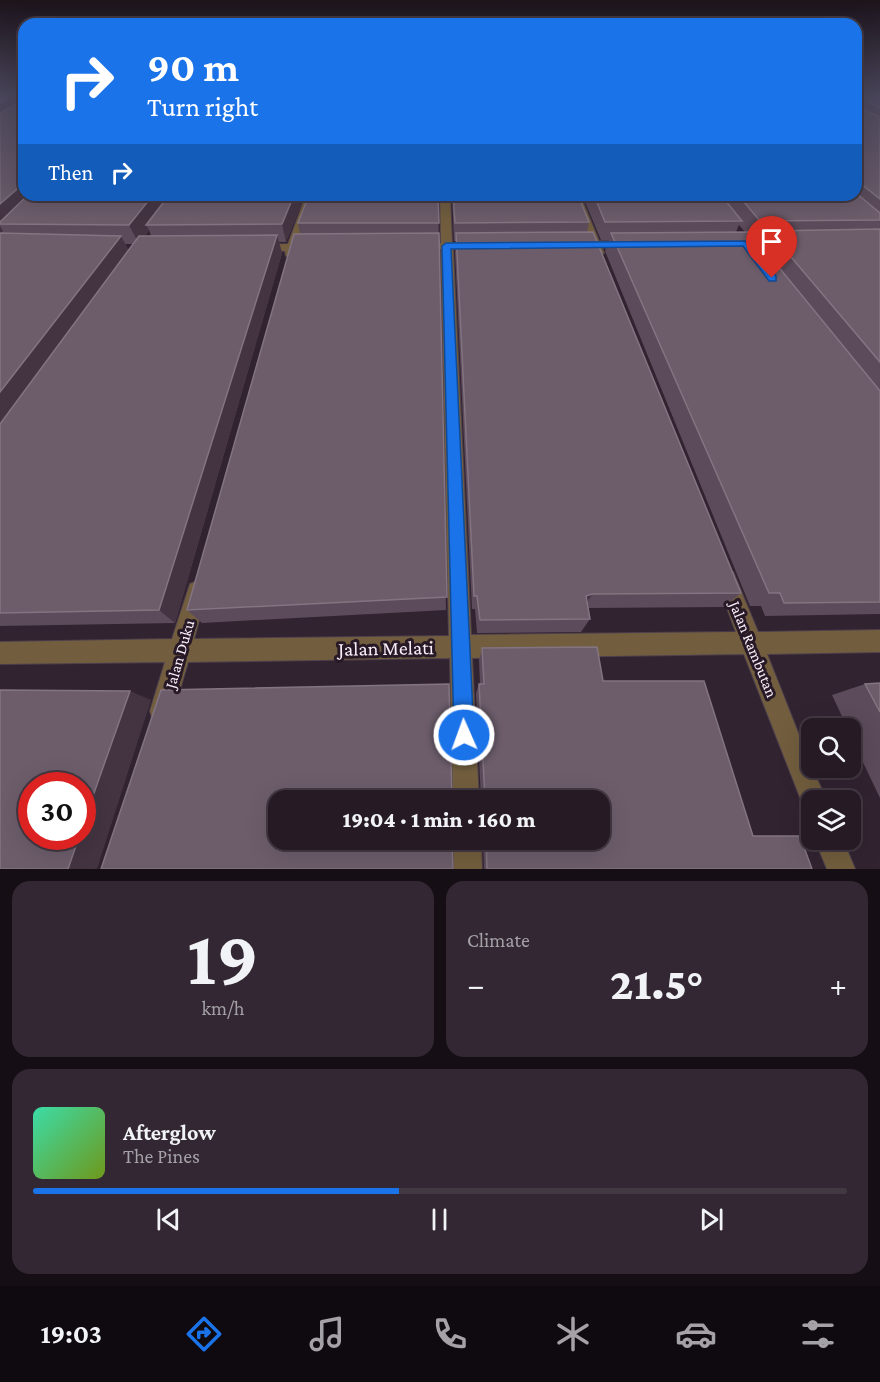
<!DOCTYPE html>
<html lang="en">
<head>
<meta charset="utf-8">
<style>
	:root { --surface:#261a25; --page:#322732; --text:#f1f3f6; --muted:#a4a1a7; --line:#423842; --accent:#1a73e8 }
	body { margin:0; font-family:"Crimson Pro",serif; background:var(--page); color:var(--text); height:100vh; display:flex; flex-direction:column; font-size:22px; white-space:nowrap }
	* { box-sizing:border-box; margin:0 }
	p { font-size:20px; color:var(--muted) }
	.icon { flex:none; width:33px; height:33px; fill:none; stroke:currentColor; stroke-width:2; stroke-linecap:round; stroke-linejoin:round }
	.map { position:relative; height:869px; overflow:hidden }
	.side { display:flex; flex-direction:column; gap:12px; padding:12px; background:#150e14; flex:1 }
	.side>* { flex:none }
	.top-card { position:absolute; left:18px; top:18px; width:844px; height:183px; border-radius:18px; box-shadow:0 6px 24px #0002,0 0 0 2px var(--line); background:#1a73e8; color:#fff; overflow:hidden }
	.buttons { position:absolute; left:801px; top:718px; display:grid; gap:12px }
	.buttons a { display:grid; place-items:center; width:60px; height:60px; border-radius:12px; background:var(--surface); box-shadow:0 6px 24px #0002,0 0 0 2px var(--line); font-size:30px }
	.speed { position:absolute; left:18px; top:772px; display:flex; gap:12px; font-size:30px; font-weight:700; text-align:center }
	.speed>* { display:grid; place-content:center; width:78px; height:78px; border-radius:50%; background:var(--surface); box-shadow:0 6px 24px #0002,0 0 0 2px var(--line); line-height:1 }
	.speed .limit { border:9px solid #d22; background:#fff; color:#111 }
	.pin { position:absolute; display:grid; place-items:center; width:51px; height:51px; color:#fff; margin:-62px -26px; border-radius:50% 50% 50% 0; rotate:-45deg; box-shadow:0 0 6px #0007 }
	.pin .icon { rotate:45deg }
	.me { position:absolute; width:66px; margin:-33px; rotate:358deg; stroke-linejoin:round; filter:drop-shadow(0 0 4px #0008) }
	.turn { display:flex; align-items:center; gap:21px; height:126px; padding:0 30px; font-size:27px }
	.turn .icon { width:78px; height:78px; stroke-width:2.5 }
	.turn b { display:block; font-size:42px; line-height:51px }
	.then { display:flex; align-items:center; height:57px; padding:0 30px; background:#0003; gap:12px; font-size:22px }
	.big { font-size:45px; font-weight:800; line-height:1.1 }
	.side .widget { flex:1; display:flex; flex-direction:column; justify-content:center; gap:9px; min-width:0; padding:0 21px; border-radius:18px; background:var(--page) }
	.side .dial { align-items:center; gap:0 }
	.dial b { font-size:78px; line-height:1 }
	.song { display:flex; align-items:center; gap:18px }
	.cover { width:72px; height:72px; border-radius:9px; background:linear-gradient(135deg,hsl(160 70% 55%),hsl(80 70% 35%)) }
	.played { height:6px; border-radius:3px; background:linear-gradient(90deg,var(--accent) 45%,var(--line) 45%) }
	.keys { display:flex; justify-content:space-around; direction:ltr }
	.heat { display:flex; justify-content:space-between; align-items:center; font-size:33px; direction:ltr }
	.side .tiles { flex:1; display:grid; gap:12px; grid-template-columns:1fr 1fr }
	.widget:last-child { grid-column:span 2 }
	.trip { position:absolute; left:268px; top:790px; width:342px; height:60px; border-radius:18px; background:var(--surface); box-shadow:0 6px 24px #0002,0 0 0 2px var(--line); font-weight:800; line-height:60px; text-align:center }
	.tab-bar { display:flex; height:96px; justify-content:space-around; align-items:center; background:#0f0a0f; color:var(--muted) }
	.tab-bar .icon { width:42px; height:42px }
	.tab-bar .on { color:var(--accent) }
	.tab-bar b { font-size:27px; color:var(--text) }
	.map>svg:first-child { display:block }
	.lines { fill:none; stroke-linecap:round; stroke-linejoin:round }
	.minor-casing { stroke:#4e404d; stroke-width:2 }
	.minor { fill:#725e3e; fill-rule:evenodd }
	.wall { fill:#5c4b5a; fill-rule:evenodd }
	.shaded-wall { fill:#443442 }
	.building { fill:#6d5d6b; stroke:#837481; stroke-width:1.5 }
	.route { fill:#1a73e8; stroke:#114b97; stroke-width:1.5 }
	.labels { text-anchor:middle; stroke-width:6; stroke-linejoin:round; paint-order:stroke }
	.street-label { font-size:16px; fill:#faeff9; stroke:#281927 }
	.near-street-label { font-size:20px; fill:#faeff9; stroke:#281927 }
</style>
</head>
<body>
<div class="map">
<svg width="880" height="869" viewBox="0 0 880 869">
	<rect width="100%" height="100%" fill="#322331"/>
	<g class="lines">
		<defs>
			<g id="minor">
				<path d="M 306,195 L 316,195 L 299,244 L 316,245 L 316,249 L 297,251 L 294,256 L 286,256 L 285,251 L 256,250 L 256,246 L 260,245 L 288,244 Z"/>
				<path d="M 440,195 L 450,195 L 452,243 L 477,243 L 483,246 L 477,249 L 453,249 L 471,635 L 736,632 L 716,579 L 719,572 L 726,569 L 733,572 L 758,632 L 880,630 L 880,652 L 767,654 L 812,768 L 827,801 L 812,801 L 812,813 L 805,810 L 744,654 L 472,658 L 479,801 L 453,801 L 450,658 L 188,662 L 171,720 L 162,723 L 153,720 L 150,711 L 165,662 L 0,664 L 0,642 L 172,639 L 190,584 L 197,581 L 204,584 L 207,591 L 194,639 L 449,636 L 441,249 L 419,249 L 413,246 L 419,243 L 441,243 Z"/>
				<path d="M 570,195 L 580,195 L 599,241 L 630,241 L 634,242 L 634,246 L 602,248 L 604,253 L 598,256 L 594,255 L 590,248 L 574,247 L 574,243 L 588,241 Z"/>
				<path d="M 453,840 L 481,840 L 482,869 L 454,869 Z"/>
				<path d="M 815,840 L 843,840 L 855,869 L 827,869 Z"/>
			</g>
		</defs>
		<use href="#minor" class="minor-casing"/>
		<use href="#minor" class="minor"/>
	</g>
	<g class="wall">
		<path d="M 0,96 L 24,96 L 24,195 L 305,195 L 286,242 L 279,242 L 282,253 L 175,623 L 0,626 ZM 149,230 L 151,236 L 145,236 ZM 125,244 L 133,244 L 128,250 Z"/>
		<path d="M 856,96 L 880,96 L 880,614 L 765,616 L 761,606 L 750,606 L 605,251 L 609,240 L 601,240 L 582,195 L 856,195 ZM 739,225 L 745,232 L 736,232 ZM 756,239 L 764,239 L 761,245 Z"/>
		<path d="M 438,195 L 446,610 L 202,623 L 187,610 L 300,234 L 298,223 Z"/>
		<path d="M 452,195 L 578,195 L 589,222 L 587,233 L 741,593 L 724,607 L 588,608 L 590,619 L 581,632 L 477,633 L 475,609 L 472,609 L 455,252 L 456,241 L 454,241 Z"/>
		<path d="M 482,648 L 603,681 L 753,836 L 800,836 L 812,869 L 484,869 L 483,840 L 600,840 L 279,801 L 452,799 L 481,801 L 476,693 L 479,684 L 480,684 L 479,660 Z"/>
		<path d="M 880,683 L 880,798 L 850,735 L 850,729 L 848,729 L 832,695 L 865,684 Z"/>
	</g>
	<g class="shaded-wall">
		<path d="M 12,96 L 15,96 L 23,110 L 0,123 L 0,103 Z"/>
		<path d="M 24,183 L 24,195 L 42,195 L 0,224 L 0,204 Z"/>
		<path d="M 153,195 L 174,195 L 146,225 L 149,230 L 139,244 L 129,225 Z"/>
		<path d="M 294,195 L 305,195 L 286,242 L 282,224 Z"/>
		<path d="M 0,226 L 3,231 L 0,234 Z"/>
		<path d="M 277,235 L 282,253 L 175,623 L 159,610 Z"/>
		<path d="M 121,236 L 131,254 L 0,436 L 0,392 Z"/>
		<path d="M 592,594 L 584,608 L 586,596 Z"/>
		<path d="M 130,691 L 151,700 L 97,869 L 68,869 L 79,837 L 82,837 L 82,827 Z"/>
	</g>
	<g class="building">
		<path d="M 0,96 L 12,96 L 0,103 Z"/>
		<path d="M 17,96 L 24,96 L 24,183 L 0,204 L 0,113 L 16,104 Z"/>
		<path d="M 856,96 L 864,96 L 863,98 L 880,99 L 880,108 L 866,101 L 863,101 L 863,109 L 880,117 L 880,199 L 856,180 Z"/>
		<path d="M 856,193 L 880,213 L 880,220 L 760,221 L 738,195 L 856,195 Z"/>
		<path d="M 28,195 L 153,195 L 129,225 L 0,224 L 0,222 Z"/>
		<path d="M 169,195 L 294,195 L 282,224 L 146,225 Z"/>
		<path d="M 309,195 L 438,195 L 439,223 L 298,223 Z"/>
		<path d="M 453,195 L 578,195 L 589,222 L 455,223 Z"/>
		<path d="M 594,195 L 721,195 L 742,221 L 605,222 Z"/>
		<path d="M 880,229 L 880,362 L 769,231 Z"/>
		<path d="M 593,232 L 741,593 L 592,594 L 586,596 L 590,619 L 480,620 L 477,596 L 474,596 L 456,233 Z"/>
		<path d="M 750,232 L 880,391 L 880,602 L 784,603 L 780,593 L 769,593 L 611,233 Z"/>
		<path d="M 0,233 L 121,236 L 0,392 Z"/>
		<path d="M 439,233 L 447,597 L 187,610 L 294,234 Z"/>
		<path d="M 277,235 L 159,610 L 0,613 L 0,424 L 139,236 Z"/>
		<path d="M 597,647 L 603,681 L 704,681 L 753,836 L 800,836 L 812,869 L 487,869 L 486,840 L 600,840 L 600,801 L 482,801 L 485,799 L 479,684 L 484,684 L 482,648 Z"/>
		<path d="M 880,683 L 880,712 L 865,684 Z"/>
		<path d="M 449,684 L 452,799 L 481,801 L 279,801 L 279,840 L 452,840 L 453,869 L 101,869 L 161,690 Z"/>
		<path d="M 0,690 L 130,691 L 82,827 L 82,786 L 32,786 L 32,837 L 79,837 L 68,869 L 0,869 Z"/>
	</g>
	<linearGradient id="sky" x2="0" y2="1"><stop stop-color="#1c131b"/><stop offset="0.44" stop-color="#49455a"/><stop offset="1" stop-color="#49455a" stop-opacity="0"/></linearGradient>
	<rect width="880" height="218" fill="url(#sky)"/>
	<path class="route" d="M 745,241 L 776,276 L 776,281 L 769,281 L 743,246 L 451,249 L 474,735 L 471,742 L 464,745 L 457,742 L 454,735 L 442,246 L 446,243 Z"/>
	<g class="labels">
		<g class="street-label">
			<text transform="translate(754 649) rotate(68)" y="6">Jalan Rambutan</text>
			<text transform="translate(179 654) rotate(-74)" y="6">Jalan Duku</text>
		</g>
		<g class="near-street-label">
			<text transform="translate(386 648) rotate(-1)" y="7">Jalan Melati</text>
		</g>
	</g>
</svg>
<div class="buttons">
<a><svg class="icon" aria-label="search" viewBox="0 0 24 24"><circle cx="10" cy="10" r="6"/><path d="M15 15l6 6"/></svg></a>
<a><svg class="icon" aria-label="layers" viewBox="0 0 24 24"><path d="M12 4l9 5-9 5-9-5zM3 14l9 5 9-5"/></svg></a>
</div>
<div class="speed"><div class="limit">30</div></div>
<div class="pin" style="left:772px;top:278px;background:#d93025"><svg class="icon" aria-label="arrive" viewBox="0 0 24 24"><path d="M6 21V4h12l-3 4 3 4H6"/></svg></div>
<svg class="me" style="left:464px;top:735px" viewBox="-20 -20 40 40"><circle r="17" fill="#1a73e8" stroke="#fff" stroke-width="3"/><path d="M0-11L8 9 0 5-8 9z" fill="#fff"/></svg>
<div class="trip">19:04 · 1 min · 160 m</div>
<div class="top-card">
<div class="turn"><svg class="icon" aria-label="right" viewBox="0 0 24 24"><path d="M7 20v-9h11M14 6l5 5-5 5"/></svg><div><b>90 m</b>Turn right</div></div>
<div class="then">Then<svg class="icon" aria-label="right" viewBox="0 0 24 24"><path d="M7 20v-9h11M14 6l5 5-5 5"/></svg></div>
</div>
</div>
<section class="side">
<div class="tiles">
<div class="widget dial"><b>19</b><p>km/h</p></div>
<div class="widget"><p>Climate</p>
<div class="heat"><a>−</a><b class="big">21.5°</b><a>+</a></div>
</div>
<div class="widget">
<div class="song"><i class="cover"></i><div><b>Afterglow</b><p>The Pines</p></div></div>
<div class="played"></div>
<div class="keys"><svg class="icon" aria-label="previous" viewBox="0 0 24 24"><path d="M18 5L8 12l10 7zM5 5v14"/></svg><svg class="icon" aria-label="pause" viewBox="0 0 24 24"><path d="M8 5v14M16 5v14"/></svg><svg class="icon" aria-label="next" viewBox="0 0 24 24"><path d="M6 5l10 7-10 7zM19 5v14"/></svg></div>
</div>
</div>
</section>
<nav class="tab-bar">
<b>19:03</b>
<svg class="icon on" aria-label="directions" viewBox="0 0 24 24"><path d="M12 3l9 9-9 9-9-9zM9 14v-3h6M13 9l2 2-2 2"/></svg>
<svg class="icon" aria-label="music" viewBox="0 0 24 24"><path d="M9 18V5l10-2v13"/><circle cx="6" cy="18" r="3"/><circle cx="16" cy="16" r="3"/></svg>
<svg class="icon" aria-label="phone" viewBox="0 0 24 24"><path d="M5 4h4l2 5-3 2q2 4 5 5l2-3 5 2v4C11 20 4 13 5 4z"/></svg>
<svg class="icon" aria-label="climate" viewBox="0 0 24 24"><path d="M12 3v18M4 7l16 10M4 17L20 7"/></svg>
<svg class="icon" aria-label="car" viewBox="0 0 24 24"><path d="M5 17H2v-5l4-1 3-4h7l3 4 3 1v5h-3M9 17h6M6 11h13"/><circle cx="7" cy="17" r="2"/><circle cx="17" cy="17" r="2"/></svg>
<svg class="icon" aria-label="filters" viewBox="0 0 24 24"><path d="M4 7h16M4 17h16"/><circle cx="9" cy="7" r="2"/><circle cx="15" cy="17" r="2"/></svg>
</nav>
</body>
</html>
